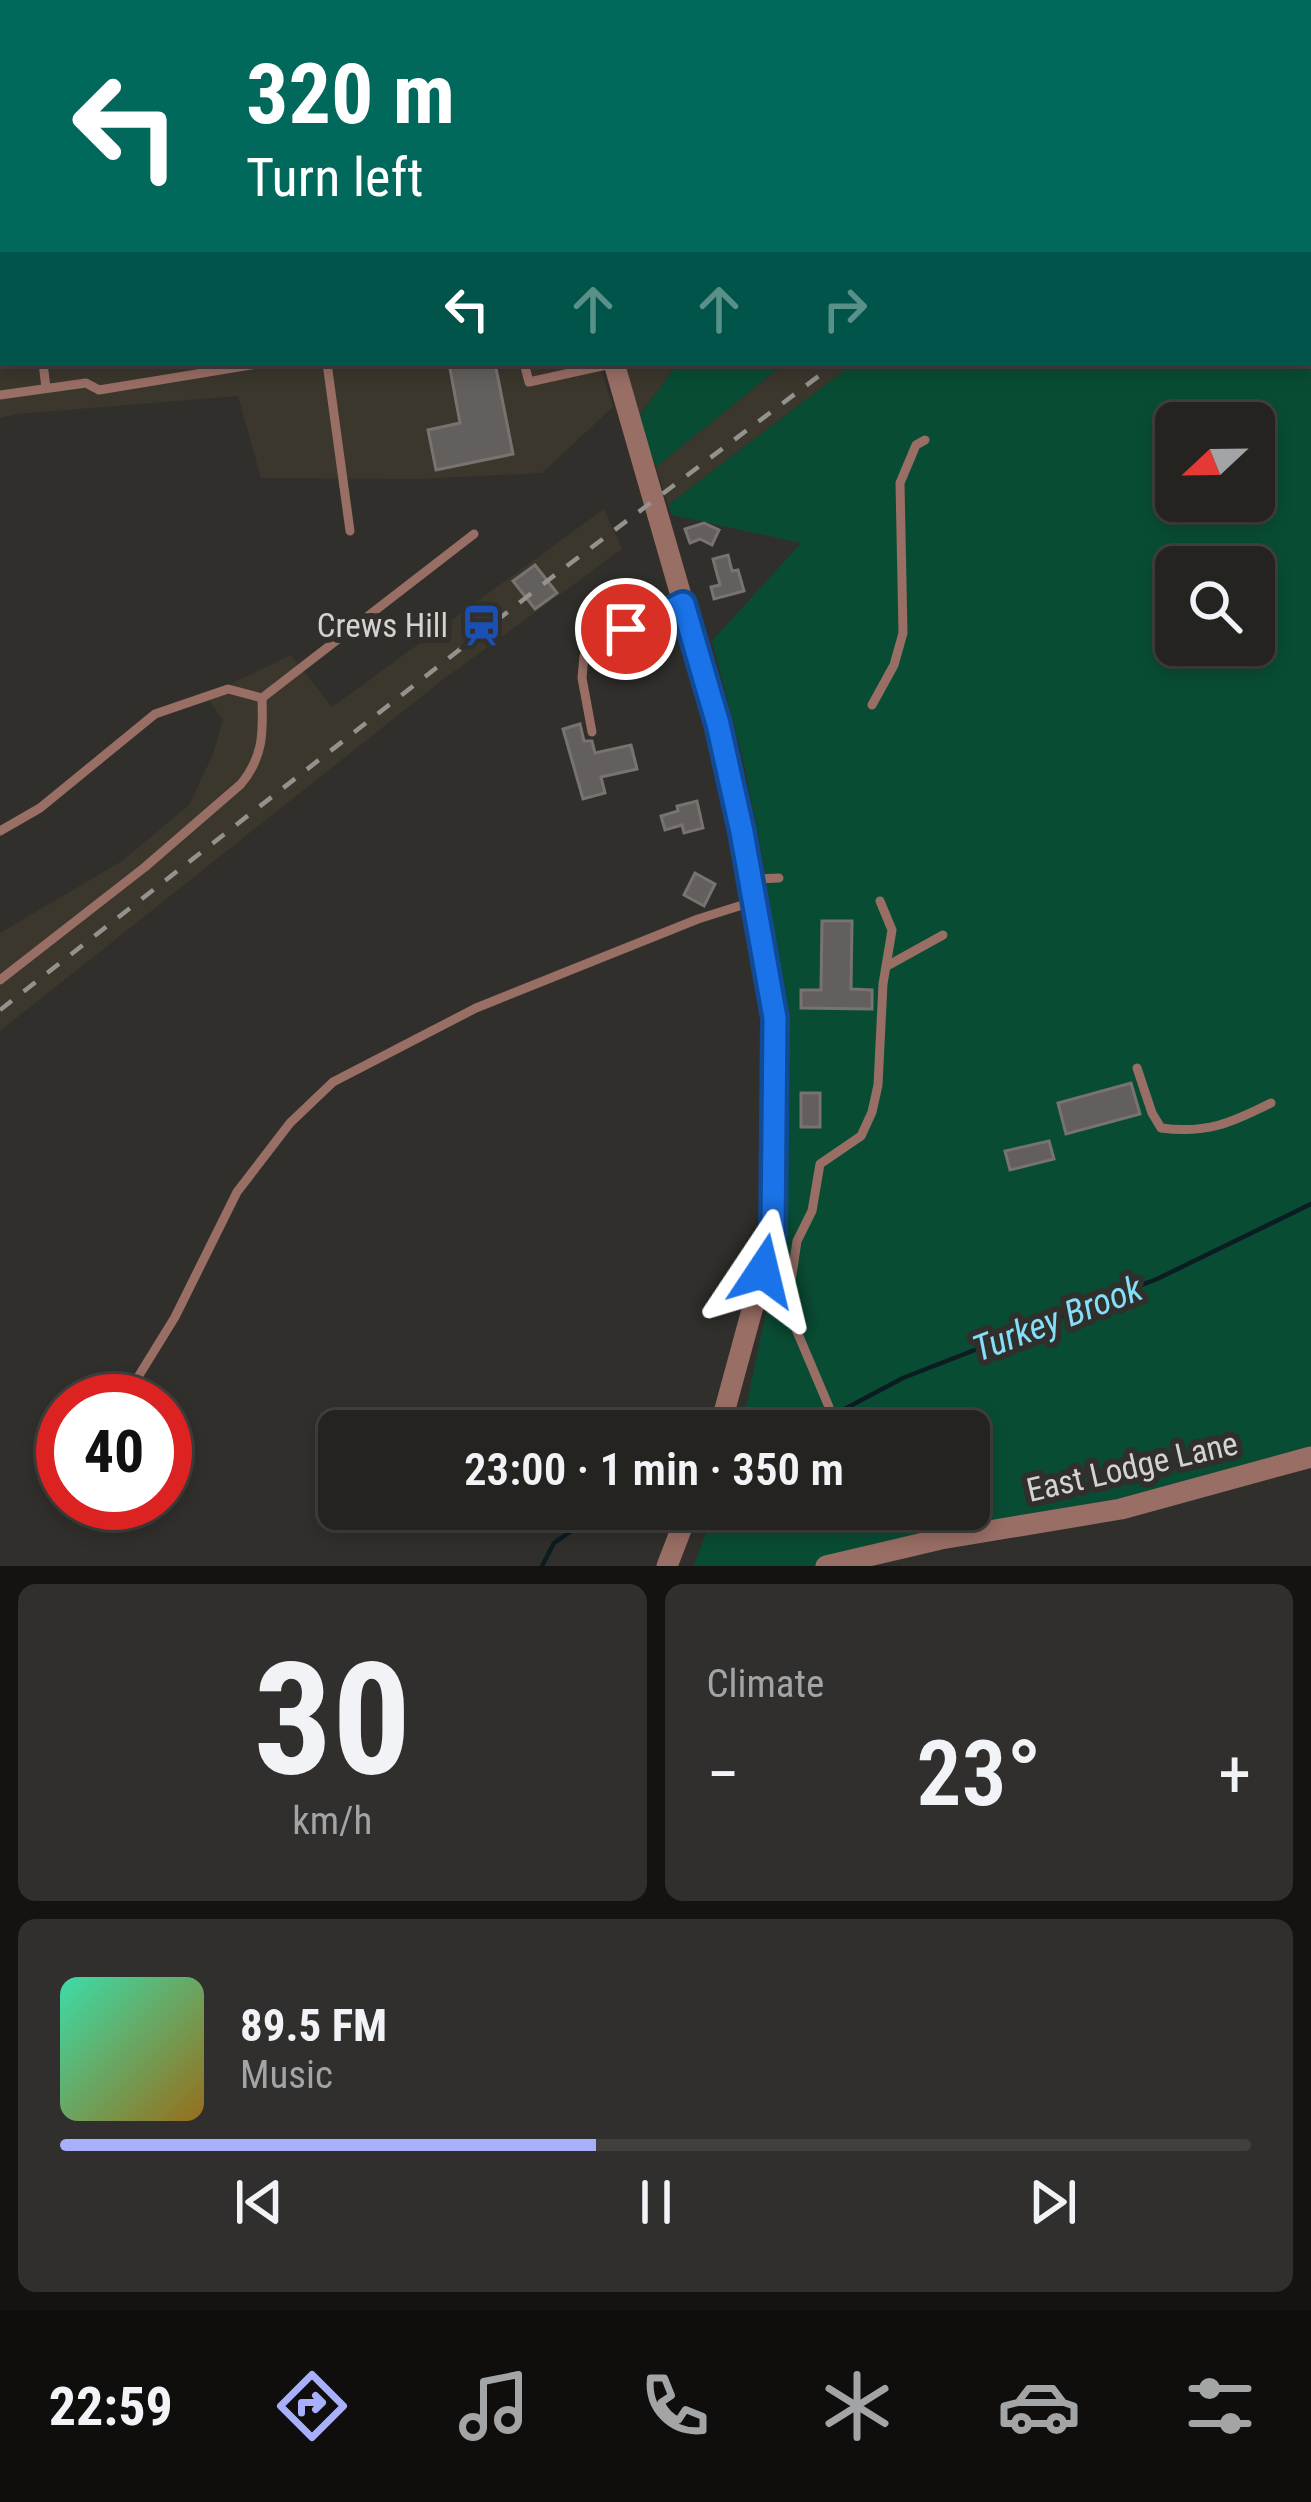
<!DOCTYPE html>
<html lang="en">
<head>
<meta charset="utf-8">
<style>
	:root { --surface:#252320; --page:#312f2d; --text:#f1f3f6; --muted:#a3a4a5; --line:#42403e; --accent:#a8b0fc }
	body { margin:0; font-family:"Roboto Condensed",sans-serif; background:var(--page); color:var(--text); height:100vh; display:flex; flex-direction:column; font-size:45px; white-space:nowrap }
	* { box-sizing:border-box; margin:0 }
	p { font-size:39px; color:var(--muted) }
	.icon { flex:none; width:66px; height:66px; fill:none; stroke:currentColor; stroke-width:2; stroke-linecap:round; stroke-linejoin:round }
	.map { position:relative; height:1566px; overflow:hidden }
	.panel { display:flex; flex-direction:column; gap:18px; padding:18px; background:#141312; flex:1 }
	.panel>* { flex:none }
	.banner { position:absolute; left:0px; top:0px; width:1311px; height:366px; box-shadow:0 6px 18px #0003,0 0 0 3px var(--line); background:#00695c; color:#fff; overflow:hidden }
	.needle { width:78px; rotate:248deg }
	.buttons { position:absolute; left:1155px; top:402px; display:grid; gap:24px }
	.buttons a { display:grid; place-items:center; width:120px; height:120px; border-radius:18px; background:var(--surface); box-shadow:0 6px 18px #0003,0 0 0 3px var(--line); font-size:60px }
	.speed { position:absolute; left:36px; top:1374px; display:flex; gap:24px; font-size:60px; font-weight:700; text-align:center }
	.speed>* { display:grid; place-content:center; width:156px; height:156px; border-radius:50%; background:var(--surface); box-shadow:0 6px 18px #0003,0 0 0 3px var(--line); line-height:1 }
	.speed .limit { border:18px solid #d22; background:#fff; color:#111 }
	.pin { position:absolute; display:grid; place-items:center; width:102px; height:102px; color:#fff; margin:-51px; border:6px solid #fff; border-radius:50%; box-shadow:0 3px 12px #0007 }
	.me { position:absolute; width:132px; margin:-66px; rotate:10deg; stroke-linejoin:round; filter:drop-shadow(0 0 9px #0008) }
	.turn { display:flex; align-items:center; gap:42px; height:252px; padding:0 48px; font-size:54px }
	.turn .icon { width:156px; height:156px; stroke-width:2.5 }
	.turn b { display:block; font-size:84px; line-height:102px }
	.lanes { display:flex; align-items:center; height:114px; padding:0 48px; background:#0003; justify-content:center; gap:60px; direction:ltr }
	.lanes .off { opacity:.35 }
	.big { font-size:90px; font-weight:600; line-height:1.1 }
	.panel .card { flex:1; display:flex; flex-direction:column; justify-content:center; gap:18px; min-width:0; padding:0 42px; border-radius:18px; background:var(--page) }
	.panel .dial { align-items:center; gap:0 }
	.dial b { font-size:156px; line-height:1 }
	.song { display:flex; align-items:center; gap:36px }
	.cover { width:144px; height:144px; border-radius:18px; background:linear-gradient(135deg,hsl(160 70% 55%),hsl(40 70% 35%)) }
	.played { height:12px; border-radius:6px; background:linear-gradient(90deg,var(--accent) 45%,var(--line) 45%) }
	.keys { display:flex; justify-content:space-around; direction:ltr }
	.heat { display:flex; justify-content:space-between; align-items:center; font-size:66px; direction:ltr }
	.panel .tiles { flex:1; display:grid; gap:18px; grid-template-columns:1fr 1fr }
	.card:last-child { grid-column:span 2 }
	.trip { position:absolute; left:318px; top:1410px; width:672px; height:120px; border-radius:18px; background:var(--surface); box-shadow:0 6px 18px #0003,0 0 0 3px var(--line); font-weight:600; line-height:120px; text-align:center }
	.tab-bar { display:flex; height:192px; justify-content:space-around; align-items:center; background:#0f0e0d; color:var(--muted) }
	.tab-bar .icon { width:84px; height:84px }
	.tab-bar .active { color:var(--accent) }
	.tab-bar b { font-size:54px; color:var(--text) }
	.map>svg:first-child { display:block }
	.built { fill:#3b372d }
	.green { fill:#094c34; fill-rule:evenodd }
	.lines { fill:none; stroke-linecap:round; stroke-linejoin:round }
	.stream { stroke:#0b1d21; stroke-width:4.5 }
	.building { fill:#635f5c; stroke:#787370; stroke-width:3 }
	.service { stroke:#996e65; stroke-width:9 }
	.tertiary { stroke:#996e65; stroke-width:21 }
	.rail { stroke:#93928e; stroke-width:4.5; stroke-dasharray:15 15; stroke-linecap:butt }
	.route-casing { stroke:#114b97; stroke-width:30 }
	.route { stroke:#1a73e8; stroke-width:21 }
	.labels { text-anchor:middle; stroke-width:12; stroke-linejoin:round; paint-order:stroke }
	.poi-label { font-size:33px; fill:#d4d3d0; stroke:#312f2b; text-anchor:end }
	.street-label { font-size:33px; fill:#d4d3d0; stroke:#312f2b }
	.water-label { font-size:36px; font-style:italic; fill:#84e0f8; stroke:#312f2b }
</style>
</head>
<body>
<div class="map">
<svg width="1311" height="1566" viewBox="0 0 1311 1566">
	<rect width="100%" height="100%" fill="#312f2b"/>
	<g class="built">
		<path d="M 0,0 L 489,0 L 490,3 L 3,3 L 3,144 L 0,132 Z"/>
		<path d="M 514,0 L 1105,0 L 1103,3 L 515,3 Z"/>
		<path d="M 0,152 L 3,152 L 3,363 L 599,363 L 613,407 L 542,473 L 417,479 L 261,478 L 238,396 L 17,414 L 0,418 Z"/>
		<path d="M 622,363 L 678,363 L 638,417 Z"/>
		<path d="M 785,363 L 854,363 L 668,505 L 656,467 Z"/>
		<path d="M 604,509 L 622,549 L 441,681 L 0,1031 L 0,933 L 122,861 L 189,805 L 213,754 L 223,720 L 206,696 L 291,655 L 332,707 Z"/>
	</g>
	<g class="green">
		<path d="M 1311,14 L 1311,1454 L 834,1566 L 694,1566 L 715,1509 L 969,1509 L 969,1431 L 741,1431 L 783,1232 L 780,1017 L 773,923 L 759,839 L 742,755 L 712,641 L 801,543 L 672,515 L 668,505 L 854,363 L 1308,363 L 1308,17 ZM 1176,423 L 1254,423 L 1254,501 L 1176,501 ZM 1176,567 L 1254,567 L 1254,645 L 1176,645 Z"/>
		<path d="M 678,363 L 785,363 L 656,467 L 638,418 Z"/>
	</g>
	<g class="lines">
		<g class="stream">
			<path d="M 803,1431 L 903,1378 L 1157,1279 L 1311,1204"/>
			<path d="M 542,1566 L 554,1543 L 603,1509"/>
		</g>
	</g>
	<g class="building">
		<path d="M 449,363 L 495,363 L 513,454 L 436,470 L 428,430 L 460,423 Z"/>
		<path d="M 704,523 L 719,530 L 712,545 L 700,539 L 690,543 L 685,529 Z"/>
		<path d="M 728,555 L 732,571 L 738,570 L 744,591 L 714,599 L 711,587 L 720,585 L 713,559 Z"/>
		<path d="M 535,565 L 557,593 L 535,609 L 513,581 Z"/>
		<path d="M 580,724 L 584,741 L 592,741 L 595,753 L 631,745 L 637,769 L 601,777 L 605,793 L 583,799 L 563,729 Z"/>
		<path d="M 697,801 L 703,828 L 684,833 L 682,825 L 665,830 L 661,816 L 678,811 L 677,806 Z"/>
		<path d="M 695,873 L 715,884 L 704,906 L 684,895 Z"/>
		<path d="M 822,921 L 852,921 L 851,989 L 872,990 L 872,1009 L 801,1008 L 801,990 L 821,990 Z"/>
		<path d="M 1131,1083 L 1140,1114 L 1066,1134 L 1058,1103 Z"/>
		<rect x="801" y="1093" width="19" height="34"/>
		<path d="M 1049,1141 L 1054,1159 L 1010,1170 L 1005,1151 Z"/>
	</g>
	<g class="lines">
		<g class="service">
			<path d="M 704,0 L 705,3"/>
			<path d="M 629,3 L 633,0"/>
			<path d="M 0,289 L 3,289"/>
			<path d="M 43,363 L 46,388"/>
			<path d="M 327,363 L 350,531"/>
			<path d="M 524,363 L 529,382 L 611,364"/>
			<path d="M 0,395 L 86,383 L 99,390 L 264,363"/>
			<path d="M 872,705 L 894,665 L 903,633 L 900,483 L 916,445 L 925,440"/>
			<path d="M 592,732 L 582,678 L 584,656 L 602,637 L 649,621 L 683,604"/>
			<path d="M 0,831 L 40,808 L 155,714 L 228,689 L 262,698 L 474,534"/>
			<path d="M 752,879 L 779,878"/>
			<path d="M 887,966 L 943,935"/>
			<path d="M 0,980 L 145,867 L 241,784 C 264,756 263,732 262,698"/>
			<path d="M 1137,1068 L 1152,1113 L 1161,1128 C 1207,1134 1231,1123 1271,1103"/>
			<path d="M 138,1377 L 175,1317 L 237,1192 L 290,1123 L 333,1082 L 476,1008 L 698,919 L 755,901"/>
			<path d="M 829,1407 L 787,1308 L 797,1241 L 812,1211 L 820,1164 L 861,1136 L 872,1112 L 878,1085 L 883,984 L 892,930 L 880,901"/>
		</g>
		<g class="tertiary">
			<path d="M 507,0 L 508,3"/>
			<path d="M 614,363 L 718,724 L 752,879 L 774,1018 L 773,1233 L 719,1431"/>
			<path d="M 667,1566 L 689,1509"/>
			<path d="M 826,1566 L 941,1539 L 1121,1509 L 1311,1457"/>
		</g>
		<g class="rail">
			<path d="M 1301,3 L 1305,0"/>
			<path d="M 0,1010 L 551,578 L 836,363"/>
		</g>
	</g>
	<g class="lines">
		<defs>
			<path id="route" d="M 626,629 L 649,621 L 683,604 L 718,724 L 742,832 L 775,1018 L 773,1233 L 763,1271"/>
		</defs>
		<use href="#route" class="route-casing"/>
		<use href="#route" class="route"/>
	</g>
	<defs>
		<symbol id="station-bare" viewBox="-9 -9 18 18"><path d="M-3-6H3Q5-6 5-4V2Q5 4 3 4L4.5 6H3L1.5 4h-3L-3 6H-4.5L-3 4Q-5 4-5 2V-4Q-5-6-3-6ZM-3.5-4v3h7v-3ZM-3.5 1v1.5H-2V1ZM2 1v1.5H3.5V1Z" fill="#1a4fb4" stroke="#312f2b" stroke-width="2.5" paint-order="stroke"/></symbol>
	</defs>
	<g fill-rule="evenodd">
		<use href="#station-bare" x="452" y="596" width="59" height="59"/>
	</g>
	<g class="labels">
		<g class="poi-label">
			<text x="448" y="637">Crews Hill</text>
		</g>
		<g class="street-label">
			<text transform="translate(1132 1466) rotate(-13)" y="12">East Lodge Lane</text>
		</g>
		<g class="water-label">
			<text transform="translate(1057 1318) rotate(-21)" y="13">Turkey Brook</text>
		</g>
	</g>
</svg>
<div class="buttons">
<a><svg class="needle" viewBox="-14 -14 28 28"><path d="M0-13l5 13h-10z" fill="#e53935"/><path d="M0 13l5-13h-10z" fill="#a3a4a5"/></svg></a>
<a><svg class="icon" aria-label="search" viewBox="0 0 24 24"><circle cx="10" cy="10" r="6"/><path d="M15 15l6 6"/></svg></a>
</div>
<div class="speed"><div class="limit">40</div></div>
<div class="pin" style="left:626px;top:629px;background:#d93025"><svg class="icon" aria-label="arrive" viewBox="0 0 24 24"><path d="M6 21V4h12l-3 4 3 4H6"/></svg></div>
<svg class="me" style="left:763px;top:1271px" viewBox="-20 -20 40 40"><path d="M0-17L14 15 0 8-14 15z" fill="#1a73e8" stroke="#fff" stroke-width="4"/></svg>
<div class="trip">23:00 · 1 min · 350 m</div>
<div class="banner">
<div class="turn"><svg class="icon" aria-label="left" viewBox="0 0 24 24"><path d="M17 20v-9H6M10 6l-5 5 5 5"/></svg><div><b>320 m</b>Turn left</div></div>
<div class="lanes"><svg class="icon" aria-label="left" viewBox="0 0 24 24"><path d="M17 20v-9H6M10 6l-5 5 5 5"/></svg><svg class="icon off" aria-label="ahead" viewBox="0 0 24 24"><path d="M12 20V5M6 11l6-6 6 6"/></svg><svg class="icon off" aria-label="ahead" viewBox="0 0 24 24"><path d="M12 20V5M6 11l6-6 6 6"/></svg><svg class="icon off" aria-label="right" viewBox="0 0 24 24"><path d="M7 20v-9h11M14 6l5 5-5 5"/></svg></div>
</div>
</div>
<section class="panel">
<div class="tiles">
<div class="card dial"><b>30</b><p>km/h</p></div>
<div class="card"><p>Climate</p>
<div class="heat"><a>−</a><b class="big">23°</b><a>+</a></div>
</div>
<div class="card">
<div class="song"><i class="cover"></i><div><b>89.5 FM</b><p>Music</p></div></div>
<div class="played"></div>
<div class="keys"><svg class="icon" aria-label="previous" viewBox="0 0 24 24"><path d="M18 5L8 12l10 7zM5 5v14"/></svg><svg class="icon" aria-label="pause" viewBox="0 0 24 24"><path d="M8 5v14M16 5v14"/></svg><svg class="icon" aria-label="next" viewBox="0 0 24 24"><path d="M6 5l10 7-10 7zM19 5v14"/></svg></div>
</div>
</div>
</section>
<nav class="tab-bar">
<b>22:59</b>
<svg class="icon active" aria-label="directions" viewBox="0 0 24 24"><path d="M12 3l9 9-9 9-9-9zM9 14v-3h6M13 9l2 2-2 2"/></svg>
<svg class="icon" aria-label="music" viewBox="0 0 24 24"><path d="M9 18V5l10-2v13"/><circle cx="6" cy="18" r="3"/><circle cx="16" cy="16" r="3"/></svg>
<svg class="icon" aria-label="phone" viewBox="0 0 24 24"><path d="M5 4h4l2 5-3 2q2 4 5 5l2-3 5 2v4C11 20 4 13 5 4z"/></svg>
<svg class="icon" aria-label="climate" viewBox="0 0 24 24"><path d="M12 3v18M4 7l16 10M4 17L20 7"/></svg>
<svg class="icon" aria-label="car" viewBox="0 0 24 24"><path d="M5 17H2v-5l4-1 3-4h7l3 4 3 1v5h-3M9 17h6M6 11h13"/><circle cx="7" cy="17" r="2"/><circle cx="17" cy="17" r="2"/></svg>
<svg class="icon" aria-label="filters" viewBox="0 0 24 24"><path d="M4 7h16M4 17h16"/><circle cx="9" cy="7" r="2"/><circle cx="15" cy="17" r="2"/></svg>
</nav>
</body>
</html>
